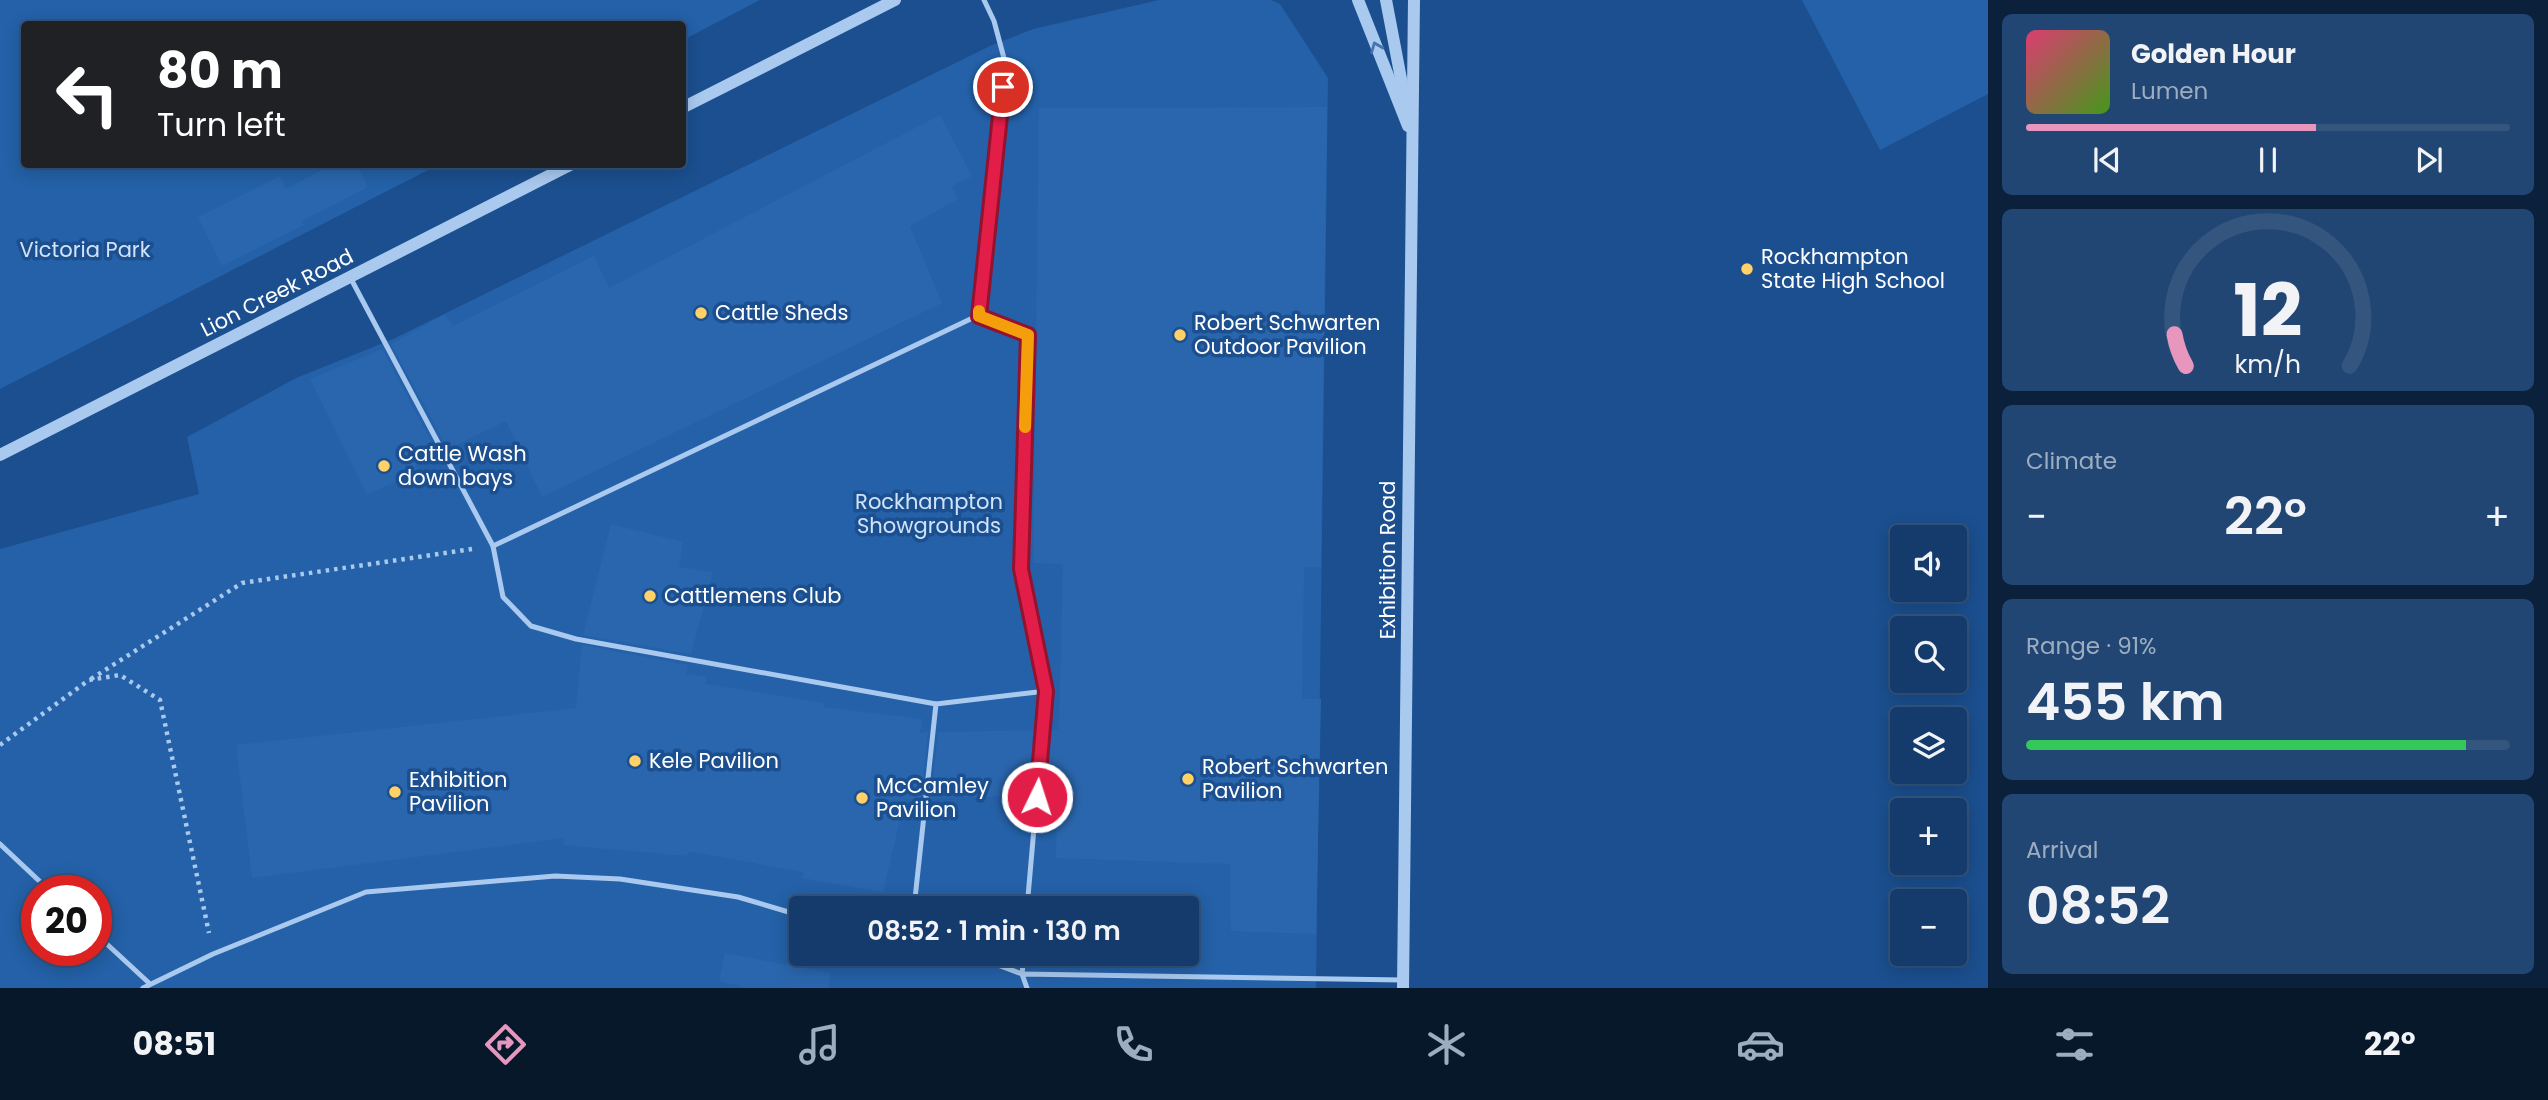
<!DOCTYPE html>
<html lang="en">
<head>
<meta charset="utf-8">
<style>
	:root { --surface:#143b6b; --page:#214673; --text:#f1f3f6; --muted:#9dadc1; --line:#33557e; --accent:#e797bd }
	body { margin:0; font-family:Poppins,sans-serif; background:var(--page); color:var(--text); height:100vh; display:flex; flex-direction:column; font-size:26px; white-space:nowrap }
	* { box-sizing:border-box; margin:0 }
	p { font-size:23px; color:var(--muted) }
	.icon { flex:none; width:38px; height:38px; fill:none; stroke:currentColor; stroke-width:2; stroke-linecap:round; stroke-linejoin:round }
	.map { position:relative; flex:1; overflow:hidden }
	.sheet { display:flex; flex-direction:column; gap:14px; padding:14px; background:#0b203b; width:560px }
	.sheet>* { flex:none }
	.guide { position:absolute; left:21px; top:21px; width:665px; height:147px; border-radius:7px; box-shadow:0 4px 18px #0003,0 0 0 2px var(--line); background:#202124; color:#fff; overflow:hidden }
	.fabs { position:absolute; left:1890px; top:525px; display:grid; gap:14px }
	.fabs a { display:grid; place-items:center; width:77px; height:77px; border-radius:7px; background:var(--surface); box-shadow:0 4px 18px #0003,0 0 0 2px var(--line); font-size:35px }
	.speed { position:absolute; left:21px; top:875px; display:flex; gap:14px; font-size:35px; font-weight:700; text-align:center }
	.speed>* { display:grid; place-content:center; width:91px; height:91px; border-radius:50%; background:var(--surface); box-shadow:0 4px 18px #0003,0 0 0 2px var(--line); line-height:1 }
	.speed .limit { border:10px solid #d22; background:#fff; color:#111 }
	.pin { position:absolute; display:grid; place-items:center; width:60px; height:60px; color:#fff; margin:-30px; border:4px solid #fff; border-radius:50%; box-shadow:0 2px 7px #0007 }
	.me { position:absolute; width:77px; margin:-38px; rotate:4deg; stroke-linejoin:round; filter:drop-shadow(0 0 5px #0008) }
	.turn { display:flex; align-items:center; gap:24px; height:147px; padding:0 21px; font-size:32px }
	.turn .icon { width:91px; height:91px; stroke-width:2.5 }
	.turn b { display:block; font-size:49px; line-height:60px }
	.big { font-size:52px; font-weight:600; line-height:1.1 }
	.sheet .card { flex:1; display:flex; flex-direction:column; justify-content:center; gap:10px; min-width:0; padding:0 24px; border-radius:10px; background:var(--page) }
	.sheet .dial { align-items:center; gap:0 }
	.dial svg { height:182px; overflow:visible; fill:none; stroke:var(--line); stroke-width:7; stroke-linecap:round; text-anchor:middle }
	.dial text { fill:var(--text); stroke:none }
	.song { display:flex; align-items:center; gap:21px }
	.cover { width:84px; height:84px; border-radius:10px; background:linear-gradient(135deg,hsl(340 70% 55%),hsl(100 70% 35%)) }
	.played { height:7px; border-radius:4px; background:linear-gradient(90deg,var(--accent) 60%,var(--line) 60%) }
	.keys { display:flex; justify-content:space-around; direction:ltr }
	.heat { display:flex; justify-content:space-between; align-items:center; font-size:38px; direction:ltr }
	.charge { height:10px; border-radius:5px; background:linear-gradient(90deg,#34c759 91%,var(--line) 0) }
	.trip { position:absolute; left:789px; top:896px; width:410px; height:70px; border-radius:7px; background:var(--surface); box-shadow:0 4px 18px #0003,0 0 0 2px var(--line); font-weight:600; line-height:70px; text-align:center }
	.menu { display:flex; height:112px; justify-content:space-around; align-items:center; background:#08182b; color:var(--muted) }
	.menu .icon { width:49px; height:49px }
	.menu .on { color:var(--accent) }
	.menu b { font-size:32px; color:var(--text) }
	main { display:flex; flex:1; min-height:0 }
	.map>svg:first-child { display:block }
	.green { fill:#2461a8; fill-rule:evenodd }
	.building { fill:#2a66ad }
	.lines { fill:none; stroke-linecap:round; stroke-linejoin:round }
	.path { stroke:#a9c9ee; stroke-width:4.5; stroke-dasharray:3.5 5; stroke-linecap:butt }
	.service { stroke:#a9c9ee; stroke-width:5 }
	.tertiary { stroke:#a9c9ee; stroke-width:12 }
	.oneway { stroke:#4674ac }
	.route-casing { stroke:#92132f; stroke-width:18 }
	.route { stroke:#e11d48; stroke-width:12 }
	.slow { stroke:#f59e0b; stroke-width:12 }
	.poi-dot { fill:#ffd166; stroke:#1b4f8f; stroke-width:2.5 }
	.labels { text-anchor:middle; stroke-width:7; stroke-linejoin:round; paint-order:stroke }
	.park-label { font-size:21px; fill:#cfe3fa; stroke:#1b4f8f }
	.poi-label { font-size:21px; fill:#fff; stroke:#1b4f8f; text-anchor:start }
	.street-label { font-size:21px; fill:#fff; stroke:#1b4f8f }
</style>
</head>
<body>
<main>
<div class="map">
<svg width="1988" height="988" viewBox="0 0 1988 988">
	<rect width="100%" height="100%" fill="#1b4f8f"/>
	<g class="green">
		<path d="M 0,0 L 760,0 L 683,40 L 682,24 L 24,24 L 24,164 L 438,165 L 0,389 Z"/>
		<path d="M 1159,0 L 1271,0 L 1280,4 L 1328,78 L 1316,988 L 0,988 L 0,549 L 199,494 L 187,437 L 296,378 L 393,339 L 990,46 L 1033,29 ZM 37,891 L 96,891 L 96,950 L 37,950 ZM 802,908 L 1186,908 L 1186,954 L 802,954 Z"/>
		<path d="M 1802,0 L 1988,0 L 1988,94 L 1880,150 Z"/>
	</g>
	<g class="building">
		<path d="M 1327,107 L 1321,567 L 1304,567 L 1302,699 L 1321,699 L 1316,934 L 1231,931 L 1230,864 L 1056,858 L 1057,795 L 1042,796 L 1048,730 L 1059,729 L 1063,564 L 1033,563 L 1039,108 Z"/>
		<path d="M 940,115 L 972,176 L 952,186 L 958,199 L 910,226 L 942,303 L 542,497 L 506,421 L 448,449 L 391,344 L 445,314 L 453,326 L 594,256 L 609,288 Z"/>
		<path d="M 333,164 L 357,164 L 368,187 L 302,221 L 304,225 L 222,266 L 198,217 L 280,176 L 286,189 Z"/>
		<path d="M 382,349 L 438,454 L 416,464 L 419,470 L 367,495 L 310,379 Z"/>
		<path d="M 611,524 L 683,542 L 679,567 L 713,572 L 691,654 L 583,635 Z"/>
		<path d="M 582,645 L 688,665 L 686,674 L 707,677 L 706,684 L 824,703 L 823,707 L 923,719 L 920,733 L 928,732 L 921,799 L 905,799 L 883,892 L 802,878 L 803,872 L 688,851 L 688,856 L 563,845 L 564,838 L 252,878 L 236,745 L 576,708 Z"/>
		<path d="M 1037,730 L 1032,796 L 931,798 L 938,732 Z"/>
		<path d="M 725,953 L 830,973 L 829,988 L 747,988 L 719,981 Z"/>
	</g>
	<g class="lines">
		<g class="path">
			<path d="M 91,679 L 242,583 L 472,549"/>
			<path d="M 0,745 L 89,680 L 120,675 L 160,700 L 209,933"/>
		</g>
		<g class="service">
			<path d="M 984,0 L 994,21 L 1005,62 L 979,315 L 1028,335 L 1021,568 L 1046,691 L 1027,908"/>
			<path d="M 350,277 L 493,546"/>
			<path d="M 936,704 L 576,639 L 531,626 L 503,597 L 493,546 L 979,315"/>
			<path d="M 0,844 L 50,891"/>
			<path d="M 914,908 L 936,704 L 1046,691"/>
			<path d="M 96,934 L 149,983"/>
			<path d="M 969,954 L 1022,974 L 1024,954"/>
			<path d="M 143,988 L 213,954 L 366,892 L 555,876 L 620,879 L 738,897 L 802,916"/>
			<path d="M 1027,988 L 1022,974 L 1403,980"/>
		</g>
		<g class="tertiary">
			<path d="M 1358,0 L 1408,126"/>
			<path d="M 1386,0 L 1406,105"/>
			<path d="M 682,108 L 895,0"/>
			<path d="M 0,455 L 572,164"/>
			<path d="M 1403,988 L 1414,0"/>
		</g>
	</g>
	<defs><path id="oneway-chevron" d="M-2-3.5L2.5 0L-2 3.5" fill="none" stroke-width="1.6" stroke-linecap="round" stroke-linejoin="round" transform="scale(1.75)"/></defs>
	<use class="oneway" href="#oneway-chevron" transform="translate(1376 47) rotate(-112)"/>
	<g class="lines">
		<defs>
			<path id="route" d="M 1003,87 L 979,316 L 1028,335 L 1021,569 L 1046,691 L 1037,797"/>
		</defs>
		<use href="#route" class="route-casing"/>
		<use href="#route" class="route"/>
		<path class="slow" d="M 979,311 L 979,316 L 1028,335 L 1025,427"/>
	</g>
	<g class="poi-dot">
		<circle cx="1747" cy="269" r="7"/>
		<circle cx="701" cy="313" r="7"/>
		<circle cx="1180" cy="335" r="7"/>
		<circle cx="384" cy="466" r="7"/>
		<circle cx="650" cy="596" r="7"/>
		<circle cx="635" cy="761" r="7"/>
		<circle cx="1188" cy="779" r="7"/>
		<circle cx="395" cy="792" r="7"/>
		<circle cx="862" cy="798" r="7"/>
	</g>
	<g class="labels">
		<g class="park-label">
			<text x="85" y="257">Victoria Park</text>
			<text x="929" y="509">Rockhampton<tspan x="929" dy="24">Showgrounds</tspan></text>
		</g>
		<g class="poi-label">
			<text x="1761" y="264">Rockhampton<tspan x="1761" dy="24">State High School</tspan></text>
			<text x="715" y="320">Cattle Sheds</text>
			<text x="1194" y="330">Robert Schwarten<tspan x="1194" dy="24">Outdoor Pavilion</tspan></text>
			<text x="398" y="461">Cattle Wash<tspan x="398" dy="24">down bays</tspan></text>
			<text x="664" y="603">Cattlemens Club</text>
			<text x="649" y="768">Kele Pavilion</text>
			<text x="1202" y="774">Robert Schwarten<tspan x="1202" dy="24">Pavilion</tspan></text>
			<text x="409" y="787">Exhibition<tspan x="409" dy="24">Pavilion</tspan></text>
			<text x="876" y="793">McCamley<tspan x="876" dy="24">Pavilion</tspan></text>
		</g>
		<g class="street-label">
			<text transform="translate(277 293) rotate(-27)" y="7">Lion Creek Road</text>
			<text transform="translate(1388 560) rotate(-90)" y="7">Exhibition Road</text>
		</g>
	</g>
</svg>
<div class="fabs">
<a><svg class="icon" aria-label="sound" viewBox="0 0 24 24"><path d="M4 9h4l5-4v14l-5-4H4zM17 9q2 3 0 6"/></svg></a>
<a><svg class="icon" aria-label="search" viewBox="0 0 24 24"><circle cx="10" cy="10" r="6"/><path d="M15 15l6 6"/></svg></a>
<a><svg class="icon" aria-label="layers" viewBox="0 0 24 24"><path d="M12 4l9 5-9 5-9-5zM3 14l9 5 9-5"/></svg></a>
<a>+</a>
<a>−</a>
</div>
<div class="speed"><div class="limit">20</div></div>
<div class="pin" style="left:1003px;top:87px;background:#d93025"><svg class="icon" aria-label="arrive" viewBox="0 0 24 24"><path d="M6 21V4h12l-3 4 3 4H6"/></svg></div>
<svg class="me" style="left:1037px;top:797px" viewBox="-20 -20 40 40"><circle r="17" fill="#e11d48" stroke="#fff" stroke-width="3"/><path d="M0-11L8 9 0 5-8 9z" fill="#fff"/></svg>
<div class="trip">08:52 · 1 min · 130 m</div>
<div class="guide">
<div class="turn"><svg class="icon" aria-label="left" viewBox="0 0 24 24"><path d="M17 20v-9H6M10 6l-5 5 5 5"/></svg><div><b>80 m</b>Turn left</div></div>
</div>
</div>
<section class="sheet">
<div class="card">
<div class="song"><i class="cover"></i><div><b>Golden Hour</b><p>Lumen</p></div></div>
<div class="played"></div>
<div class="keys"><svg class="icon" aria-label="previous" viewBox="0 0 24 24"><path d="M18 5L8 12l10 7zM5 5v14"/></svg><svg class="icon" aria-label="pause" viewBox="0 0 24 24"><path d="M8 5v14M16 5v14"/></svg><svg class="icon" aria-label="next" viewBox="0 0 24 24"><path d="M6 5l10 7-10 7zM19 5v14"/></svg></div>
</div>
<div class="card dial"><svg viewBox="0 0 100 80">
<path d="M14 69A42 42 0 1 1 86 69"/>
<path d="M14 69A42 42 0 0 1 9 55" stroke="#e797bd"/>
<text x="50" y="56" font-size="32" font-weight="700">12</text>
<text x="50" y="72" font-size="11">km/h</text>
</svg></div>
<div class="card"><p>Climate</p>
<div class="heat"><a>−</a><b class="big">22°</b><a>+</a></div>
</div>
<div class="card"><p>Range · 91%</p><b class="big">455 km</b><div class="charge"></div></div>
<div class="card"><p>Arrival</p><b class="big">08:52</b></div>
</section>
</main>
<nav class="menu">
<b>08:51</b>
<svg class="icon on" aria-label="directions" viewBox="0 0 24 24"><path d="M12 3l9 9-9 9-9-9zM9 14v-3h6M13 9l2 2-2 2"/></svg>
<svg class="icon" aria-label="music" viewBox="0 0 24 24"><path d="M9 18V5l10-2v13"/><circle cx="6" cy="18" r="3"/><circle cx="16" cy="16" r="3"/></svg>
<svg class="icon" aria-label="phone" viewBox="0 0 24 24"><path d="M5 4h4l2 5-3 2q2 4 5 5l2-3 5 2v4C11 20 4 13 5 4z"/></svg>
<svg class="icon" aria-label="climate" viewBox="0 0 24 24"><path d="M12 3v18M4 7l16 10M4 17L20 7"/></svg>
<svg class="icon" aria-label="car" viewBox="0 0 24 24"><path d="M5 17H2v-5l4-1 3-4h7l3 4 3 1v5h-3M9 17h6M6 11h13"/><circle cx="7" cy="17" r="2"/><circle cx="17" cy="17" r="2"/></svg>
<svg class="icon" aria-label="filters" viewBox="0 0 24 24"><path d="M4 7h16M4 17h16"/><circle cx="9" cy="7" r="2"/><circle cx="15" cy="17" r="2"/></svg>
<b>22°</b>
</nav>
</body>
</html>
